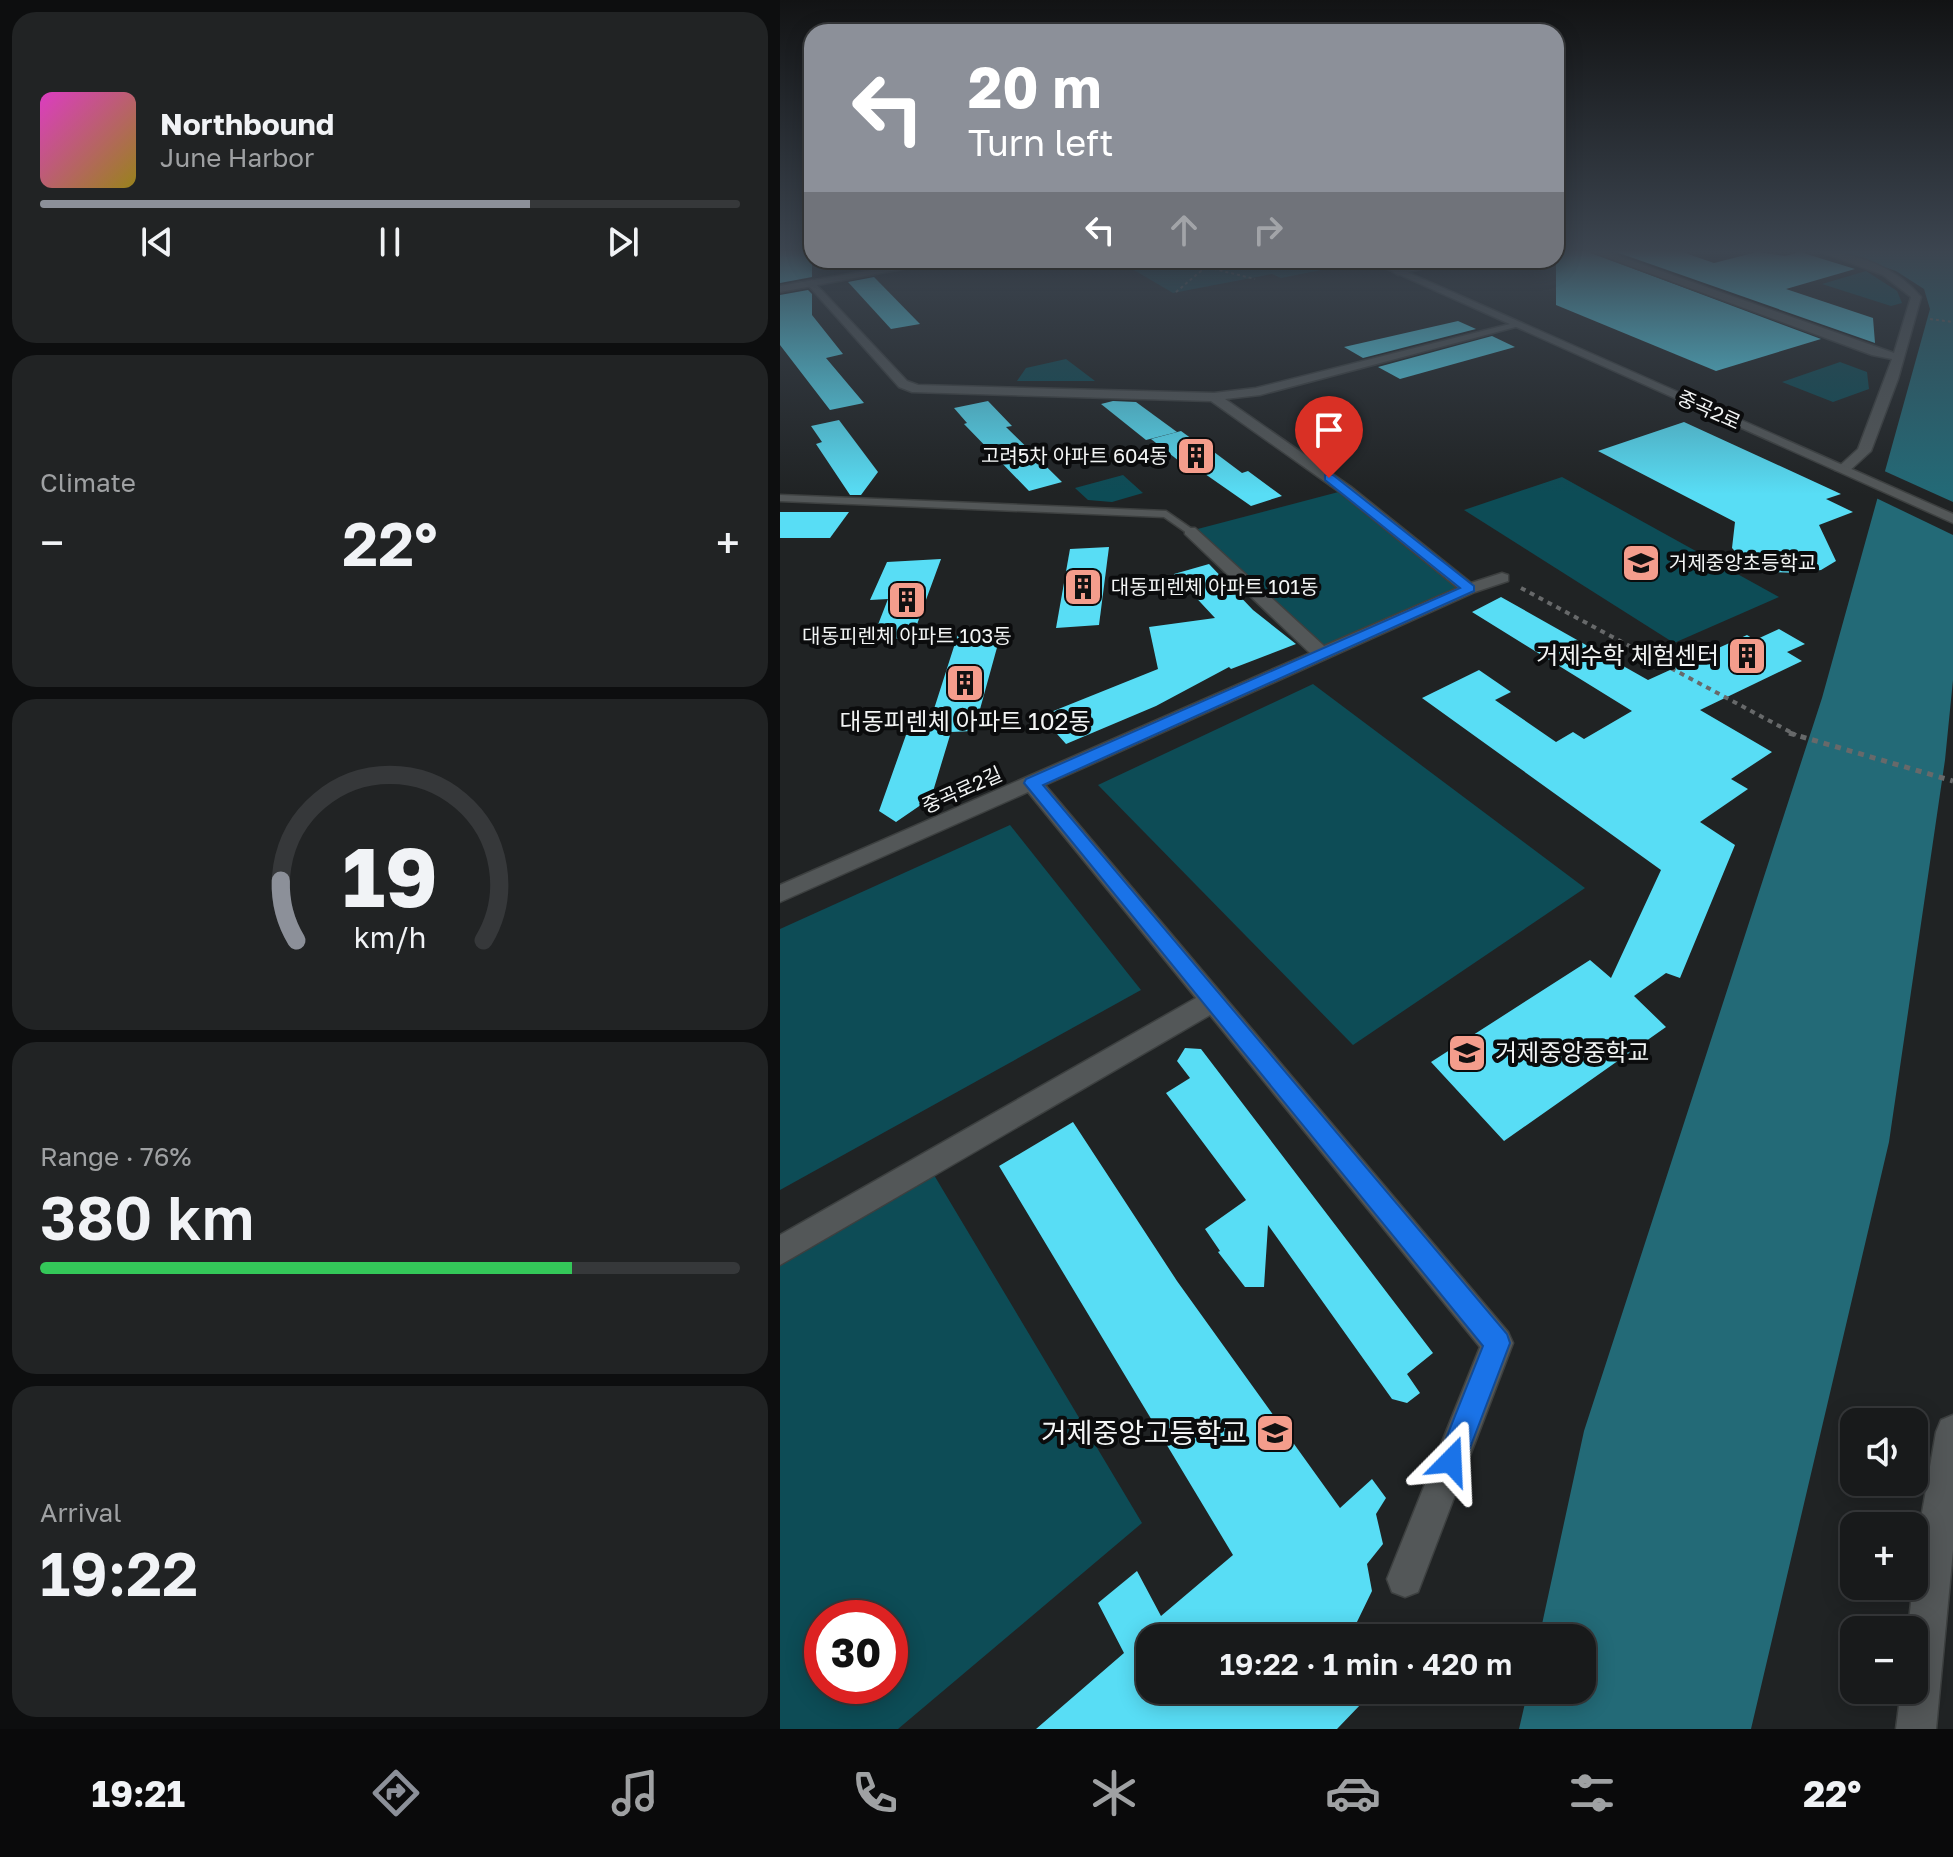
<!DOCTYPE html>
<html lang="en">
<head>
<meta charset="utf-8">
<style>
	:root { --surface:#181a1b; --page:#212324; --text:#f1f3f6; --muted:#9fa1a3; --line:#36383a; --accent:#8c9099 }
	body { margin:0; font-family:"Golos Text","Noto Sans KR",sans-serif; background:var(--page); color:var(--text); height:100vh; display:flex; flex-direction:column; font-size:30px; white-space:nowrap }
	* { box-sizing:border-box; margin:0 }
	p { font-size:26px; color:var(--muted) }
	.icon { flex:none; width:44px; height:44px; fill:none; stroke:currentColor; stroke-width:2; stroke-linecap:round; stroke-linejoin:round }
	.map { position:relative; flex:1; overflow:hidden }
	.drawer { display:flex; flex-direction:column; gap:12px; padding:12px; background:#0d0e0f; width:780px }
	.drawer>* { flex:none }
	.top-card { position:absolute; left:24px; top:24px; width:760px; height:244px; border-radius:24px; box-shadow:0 4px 20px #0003,0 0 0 2px var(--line); background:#8c9099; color:#fff; overflow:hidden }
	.buttons { position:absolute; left:1060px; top:1408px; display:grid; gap:16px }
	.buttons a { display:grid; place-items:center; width:88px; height:88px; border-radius:16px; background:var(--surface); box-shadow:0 4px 20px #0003,0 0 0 2px var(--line); font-size:40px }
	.speed { position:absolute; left:24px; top:1600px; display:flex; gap:16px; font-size:40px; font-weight:700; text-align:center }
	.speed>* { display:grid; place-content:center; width:104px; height:104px; border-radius:50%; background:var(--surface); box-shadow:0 4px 20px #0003,0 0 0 2px var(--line); line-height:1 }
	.speed .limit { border:12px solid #d22; background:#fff; color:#111 }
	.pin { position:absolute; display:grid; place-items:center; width:68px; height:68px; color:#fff; margin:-82px -34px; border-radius:50% 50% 50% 0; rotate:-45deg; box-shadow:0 0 8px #0007 }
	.pin .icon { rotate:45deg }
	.me { position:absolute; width:88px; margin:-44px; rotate:21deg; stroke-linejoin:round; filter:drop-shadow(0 0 6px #0008) }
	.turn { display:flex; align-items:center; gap:28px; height:168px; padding:0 32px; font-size:36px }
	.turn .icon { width:104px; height:104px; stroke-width:2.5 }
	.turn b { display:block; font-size:56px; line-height:68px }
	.lanes { display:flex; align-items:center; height:76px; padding:0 32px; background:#0003; justify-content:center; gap:40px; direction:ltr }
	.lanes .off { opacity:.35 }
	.big { font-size:60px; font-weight:600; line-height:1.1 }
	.drawer .tile { flex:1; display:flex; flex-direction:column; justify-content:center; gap:12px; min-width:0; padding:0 28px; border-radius:24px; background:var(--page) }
	.drawer .dial { align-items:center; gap:0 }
	.dial svg { height:208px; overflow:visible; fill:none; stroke:var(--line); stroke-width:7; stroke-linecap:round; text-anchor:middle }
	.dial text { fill:var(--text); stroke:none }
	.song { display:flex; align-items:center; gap:24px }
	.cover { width:96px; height:96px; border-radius:12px; background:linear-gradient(135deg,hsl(310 70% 55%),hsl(50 70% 35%)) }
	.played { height:8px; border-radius:4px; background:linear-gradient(90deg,var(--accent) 70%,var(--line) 70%) }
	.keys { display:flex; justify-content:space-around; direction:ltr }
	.heat { display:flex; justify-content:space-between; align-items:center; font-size:44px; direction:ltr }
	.charge { height:12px; border-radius:6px; background:linear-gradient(90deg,#34c759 76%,var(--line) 0) }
	.trip { position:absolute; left:356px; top:1624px; width:460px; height:80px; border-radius:24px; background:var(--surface); box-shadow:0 4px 20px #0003,0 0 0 2px var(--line); font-weight:600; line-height:80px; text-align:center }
	.tabs { display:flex; height:128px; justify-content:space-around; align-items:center; background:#0a0a0b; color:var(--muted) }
	.tabs .icon { width:56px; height:56px }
	.tabs .on { color:var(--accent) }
	.tabs b { font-size:36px; color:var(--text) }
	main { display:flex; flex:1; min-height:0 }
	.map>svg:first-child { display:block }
	.green { fill:#0d4c56; fill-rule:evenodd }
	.water { fill:#236a77 }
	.pier { fill:#202324 }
	.building { fill:#58ddf5 }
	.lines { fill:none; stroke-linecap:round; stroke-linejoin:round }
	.service-casing { stroke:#3d4040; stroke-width:3 }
	.minor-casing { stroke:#3d4040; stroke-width:3 }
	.tertiary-casing { stroke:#3d4040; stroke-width:3 }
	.path-far2 { stroke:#67696a; stroke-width:2; stroke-dasharray:3 3; stroke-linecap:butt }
	.path-far1 { stroke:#67696a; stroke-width:4; stroke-dasharray:5 5; stroke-linecap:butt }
	.path { stroke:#67696a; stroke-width:5; stroke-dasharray:6 6; stroke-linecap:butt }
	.service { fill:#535758; fill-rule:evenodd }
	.minor { fill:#535758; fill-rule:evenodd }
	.tertiary { fill:#535758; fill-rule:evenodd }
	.route { fill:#1a73e8; stroke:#114b97; stroke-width:2 }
	.labels { text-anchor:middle; stroke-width:8; stroke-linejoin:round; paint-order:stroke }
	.far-street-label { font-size:20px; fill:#f3f5f5; stroke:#0b0c0d }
	.far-poi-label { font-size:20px; fill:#f3f5f5; stroke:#0b0c0d; text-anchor:start }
	.poi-label { font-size:24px; fill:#f3f5f5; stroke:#0b0c0d; text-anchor:end }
	.near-poi-label { font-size:28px; fill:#f3f5f5; stroke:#0b0c0d; text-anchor:end }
</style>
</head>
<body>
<main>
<section class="drawer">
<div class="tile">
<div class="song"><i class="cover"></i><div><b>Northbound</b><p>June Harbor</p></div></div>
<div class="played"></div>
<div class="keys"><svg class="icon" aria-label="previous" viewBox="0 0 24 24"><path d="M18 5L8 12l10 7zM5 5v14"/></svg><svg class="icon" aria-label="pause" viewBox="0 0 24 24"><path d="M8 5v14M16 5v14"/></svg><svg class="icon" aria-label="next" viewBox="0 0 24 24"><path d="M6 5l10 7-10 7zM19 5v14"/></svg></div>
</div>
<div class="tile"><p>Climate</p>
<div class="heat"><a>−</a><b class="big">22°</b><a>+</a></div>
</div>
<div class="tile dial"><svg viewBox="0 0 100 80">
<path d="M14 69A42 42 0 1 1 86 69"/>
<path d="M14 69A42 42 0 0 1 8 46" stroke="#8c9099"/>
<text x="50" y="56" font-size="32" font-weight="700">19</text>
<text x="50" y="72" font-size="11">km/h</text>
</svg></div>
<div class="tile"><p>Range · 76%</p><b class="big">380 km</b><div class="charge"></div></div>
<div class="tile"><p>Arrival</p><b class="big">19:22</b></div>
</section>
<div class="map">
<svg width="1173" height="1729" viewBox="0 0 1173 1729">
	<rect width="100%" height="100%" fill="#202324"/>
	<g class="green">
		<path d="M 337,260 L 559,260 L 534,265 L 541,270 L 501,278 L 492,274 L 393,293 Z"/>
		<path d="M 1086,271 L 1117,291 L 1122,303 L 1111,306 L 1042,284 Z"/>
		<path d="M 286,359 L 315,381 L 237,381 L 246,368 Z"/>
		<path d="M 1060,362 L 1087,372 L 1089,389 L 1053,402 L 1002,382 Z"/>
		<path d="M 343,475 L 363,493 L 332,502 L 308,500 L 295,488 Z"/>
		<path d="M 782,477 L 999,597 L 894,643 L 684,510 Z"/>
		<path d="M 566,490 L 689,589 L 543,655 L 410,531 Z"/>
		<path d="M 533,684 L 805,888 L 573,1045 L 318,785 Z"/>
		<path d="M 230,825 L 361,990 L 0,1190 L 0,929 Z"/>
		<path d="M 148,1165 L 362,1523 L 118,1729 L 0,1729 L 0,1251 ZM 42,1618 L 110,1618 L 110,1686 L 42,1686 Z"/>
	</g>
	<path class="water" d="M 1060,252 L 1173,252 L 1173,680 L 1165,760 L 1109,1142 L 971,1729 L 739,1729 L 748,1690 L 802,1690 L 802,1638 L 759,1638 L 804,1431 L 1042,698 L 1150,309 L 1144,289 L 1116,271 Z"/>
	<path class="pier" d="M 1102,470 L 1173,502 L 1173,535 L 1094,497 Z"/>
	<g class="building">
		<path d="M 0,252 L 32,252 L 32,277 L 0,283 Z"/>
		<path d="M 776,252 L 809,252 L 1041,339 L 936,371 L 776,305 Z"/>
		<path d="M 836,252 L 902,252 L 934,263 L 977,252 L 1005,256 L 1020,252 L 1075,269 L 1006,289 L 1093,318 L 1095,343 Z"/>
		<path d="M 94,277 L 140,324 L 111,329 L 68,282 Z"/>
		<path d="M 28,290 L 32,294 L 32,315 L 63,354 L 46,358 L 84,403 L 50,410 L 0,345 L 0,295 Z"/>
		<path d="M 678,321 L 696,329 L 583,358 L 564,347 Z"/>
		<path d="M 712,336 L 735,347 L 620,379 L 598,367 Z"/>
		<path d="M 208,401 L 232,426 L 226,427 L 282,482 L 249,491 L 184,424 L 187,423 L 174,408 Z"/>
		<path d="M 333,401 L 356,402 L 397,432 L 366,440 L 321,404 Z"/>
		<path d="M 59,420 L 98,472 L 81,495 L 70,495 L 36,444 L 42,442 L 31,426 Z"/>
		<path d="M 904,422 L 1061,494 L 1046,499 L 1073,512 L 1039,525 L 1056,561 L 1041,570 L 1019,573 L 994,572 L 966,563 L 952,548 L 955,522 L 818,451 Z"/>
		<path d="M 401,431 L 430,452 L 399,461 L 371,439 Z"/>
		<path d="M 434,452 L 462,473 L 468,471 L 502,496 L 471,506 L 405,460 Z"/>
		<path d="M 0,512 L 69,512 L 50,538 L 0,538 Z"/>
		<path d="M 329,547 L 319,625 L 276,628 L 290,549 Z"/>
		<path d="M 161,559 L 132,638 L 92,640 L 108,599 L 90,600 L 107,562 Z"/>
		<path d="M 429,564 L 473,610 L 516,644 L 451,669 L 449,667 L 376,706 L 286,744 L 261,716 L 378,669 L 369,627 L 435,618 L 394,574 Z"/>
		<path d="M 721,597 L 868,680 L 967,635 L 975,640 L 999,629 L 1025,644 L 1007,652 L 1022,661 L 920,710 L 992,752 L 951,779 L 968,789 L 920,822 L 955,845 L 900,978 L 886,973 L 854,996 L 886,1027 L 724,1141 L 651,1062 L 810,960 L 831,978 L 881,870 L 642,698 L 699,670 L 731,692 L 715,700 L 776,742 L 793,732 L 804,739 L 852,711 L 692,612 Z"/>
		<path d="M 221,633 L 194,731 L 171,732 L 151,798 L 116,822 L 99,811 L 126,735 L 146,734 L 178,634 Z"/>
		<path d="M 405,1048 L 421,1049 L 653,1353 L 627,1374 L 640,1393 L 627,1403 L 612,1399 L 488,1225 L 484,1287 L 465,1287 L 438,1252 L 440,1251 L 425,1229 L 466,1200 L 386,1093 L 410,1078 L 397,1061 Z"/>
		<path d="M 293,1122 L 397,1281 L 560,1508 L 592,1479 L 606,1498 L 596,1514 L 603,1544 L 587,1564 L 592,1591 L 576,1624 L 562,1638 L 370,1638 L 370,1690 L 574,1690 L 582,1703 L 557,1729 L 256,1729 L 344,1653 L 318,1603 L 357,1571 L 381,1616 L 453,1555 L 219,1166 Z"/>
	</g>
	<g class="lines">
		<defs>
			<path id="service" d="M 0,495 L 386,511 L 415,531 L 407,533 L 384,517 L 0,501 Z"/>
			<g id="minor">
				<path d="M 812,252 L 826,252 L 1114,353 L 1131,297 L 1103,275 L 1041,252 C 1077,252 1118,269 1141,297 L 1118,379 L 1091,451 L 1067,473 L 1055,470 L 1078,449 L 1112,359 L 1092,355 Z"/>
				<path d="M 657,260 L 674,260 L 618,275 L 613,272 Z"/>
				<path d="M 32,280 L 127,381 L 138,385 L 434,393 L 476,388 L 738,322 L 743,325 L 480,395 L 445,399 L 571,487 L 691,583 L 722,573 L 728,575 L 728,581 L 695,592 L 265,785 L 728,1332 L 733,1343 L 638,1592 L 625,1597 L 612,1592 L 607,1579 L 700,1347 L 430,1015 L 0,1265 L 0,1235 L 416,998 L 248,792 L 0,902 L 0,885 L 530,653 L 405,534 L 405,528 L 415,528 L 544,646 L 678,588 L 561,493 L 431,401 L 132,392 L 119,387 L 28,285 L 27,283 Z"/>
				<path d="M 1173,1415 L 1173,1550 L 1156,1729 L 1116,1729 L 1121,1690 L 1134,1690 L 1134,1630 L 1128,1630 L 1139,1530 L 1156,1432 L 1161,1420 Z"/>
			</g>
			<g id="tertiary">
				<path d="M 149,260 L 170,260 L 0,292 L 0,286 Z"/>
				<path d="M 587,260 L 600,260 L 1173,514 L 1173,523 Z"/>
			</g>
		</defs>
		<use href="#service" class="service-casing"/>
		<use href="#minor" class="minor-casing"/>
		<use href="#tertiary" class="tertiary-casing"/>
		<g class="path-far2">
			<path d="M 405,260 L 416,267 L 454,260"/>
			<path d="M 422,266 L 475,279"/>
			<path d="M 396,292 L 421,271 L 417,268"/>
			<path d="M 1150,319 L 1173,322"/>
		</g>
		<path class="path-far1" d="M 741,588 L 1016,735"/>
		<path class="path" d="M 1009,733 L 1173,781"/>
		<use href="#service" class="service"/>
		<use href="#minor" class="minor"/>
		<use href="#tertiary" class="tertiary"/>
	</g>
	<linearGradient id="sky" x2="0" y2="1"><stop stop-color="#121314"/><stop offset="0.51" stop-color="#3c4550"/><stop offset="1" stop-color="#3c4550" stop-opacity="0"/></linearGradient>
	<rect width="1173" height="494" fill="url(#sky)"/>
	<path class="route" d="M 545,475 L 553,475 L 694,586 L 694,591 L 263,785 L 727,1334 L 730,1343 L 685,1461 L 681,1471 L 671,1475 L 661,1471 L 657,1461 L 703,1346 L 244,783 L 246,779 L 680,588 L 545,480 Z"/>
	<defs>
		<symbol id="building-square" viewBox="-11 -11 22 22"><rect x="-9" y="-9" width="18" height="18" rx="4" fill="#f49d8c" stroke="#0b0c0d"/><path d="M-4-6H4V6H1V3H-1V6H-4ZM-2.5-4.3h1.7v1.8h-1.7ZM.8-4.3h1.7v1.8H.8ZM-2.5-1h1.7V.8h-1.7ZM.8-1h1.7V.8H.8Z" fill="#111"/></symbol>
		<symbol id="school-square" viewBox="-11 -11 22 22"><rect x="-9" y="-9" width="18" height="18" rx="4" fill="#f49d8c" stroke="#0b0c0d"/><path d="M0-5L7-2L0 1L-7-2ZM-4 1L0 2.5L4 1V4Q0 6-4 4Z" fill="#111"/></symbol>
	</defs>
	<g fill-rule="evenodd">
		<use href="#building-square" x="394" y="434" width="44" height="44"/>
		<use href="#school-square" x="839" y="541" width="44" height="44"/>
		<use href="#building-square" x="281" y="565" width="44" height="44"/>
		<use href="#building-square" x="105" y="578" width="44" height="44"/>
		<use href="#building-square" x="945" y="634" width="44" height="44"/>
		<use href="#building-square" x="163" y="661" width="44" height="44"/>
		<use href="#school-square" x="665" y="1031" width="44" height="44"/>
		<use href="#school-square" x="473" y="1411" width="44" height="44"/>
	</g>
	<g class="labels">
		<g class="far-street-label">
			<text transform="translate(929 410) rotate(24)" y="7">중곡2로</text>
			<text transform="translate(182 790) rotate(-24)" y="7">중곡로2길</text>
		</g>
		<g class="far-poi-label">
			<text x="388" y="463" text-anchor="end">고려5차 아파트 604동</text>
			<text x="889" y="570">거제중앙초등학교</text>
			<text x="331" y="594">대동피렌체 아파트 101동</text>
			<text x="127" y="643" text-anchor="middle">대동피렌체 아파트 103동</text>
		</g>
		<g class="poi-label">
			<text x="939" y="664">거제수학 체험센터</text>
			<text x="185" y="730" text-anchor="middle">대동피렌체 아파트 102동</text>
			<text x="715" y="1061" text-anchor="start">거제중앙중학교</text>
		</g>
		<g class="near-poi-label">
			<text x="467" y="1443">거제중앙고등학교</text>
		</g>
	</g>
</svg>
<div class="buttons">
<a><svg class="icon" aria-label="sound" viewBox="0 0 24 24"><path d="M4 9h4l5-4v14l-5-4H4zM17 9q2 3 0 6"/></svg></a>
<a>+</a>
<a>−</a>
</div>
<div class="speed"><div class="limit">30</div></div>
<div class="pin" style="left:549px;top:478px;background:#d93025"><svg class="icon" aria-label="arrive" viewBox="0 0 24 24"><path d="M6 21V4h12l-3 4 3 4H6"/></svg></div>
<svg class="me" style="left:671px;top:1461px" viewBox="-20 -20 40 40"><path d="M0-17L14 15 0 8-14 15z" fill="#1a73e8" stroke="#fff" stroke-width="4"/></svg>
<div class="trip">19:22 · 1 min · 420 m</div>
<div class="top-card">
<div class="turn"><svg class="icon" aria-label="left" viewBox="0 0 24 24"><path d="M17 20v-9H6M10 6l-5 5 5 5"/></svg><div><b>20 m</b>Turn left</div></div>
<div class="lanes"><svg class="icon" aria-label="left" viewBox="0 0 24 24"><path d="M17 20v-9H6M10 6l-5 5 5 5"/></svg><svg class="icon off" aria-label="ahead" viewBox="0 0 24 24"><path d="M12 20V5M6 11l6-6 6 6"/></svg><svg class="icon off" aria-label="right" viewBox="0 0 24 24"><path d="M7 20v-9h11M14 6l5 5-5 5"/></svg></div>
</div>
</div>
</main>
<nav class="tabs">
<b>19:21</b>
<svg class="icon on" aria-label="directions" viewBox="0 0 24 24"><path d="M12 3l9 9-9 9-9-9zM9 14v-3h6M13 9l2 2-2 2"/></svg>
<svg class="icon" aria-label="music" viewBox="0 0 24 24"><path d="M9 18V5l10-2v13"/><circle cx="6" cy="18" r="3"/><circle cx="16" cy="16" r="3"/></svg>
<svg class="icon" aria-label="phone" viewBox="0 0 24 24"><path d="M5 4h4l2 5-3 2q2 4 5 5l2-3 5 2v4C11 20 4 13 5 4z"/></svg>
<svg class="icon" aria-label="climate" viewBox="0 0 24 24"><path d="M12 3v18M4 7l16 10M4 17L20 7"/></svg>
<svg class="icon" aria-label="car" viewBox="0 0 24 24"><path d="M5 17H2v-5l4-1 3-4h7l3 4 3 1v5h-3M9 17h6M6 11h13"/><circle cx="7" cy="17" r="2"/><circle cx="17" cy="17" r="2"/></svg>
<svg class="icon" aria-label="filters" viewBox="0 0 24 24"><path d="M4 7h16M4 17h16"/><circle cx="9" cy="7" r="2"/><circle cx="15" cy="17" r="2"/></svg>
<b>22°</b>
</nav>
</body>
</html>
